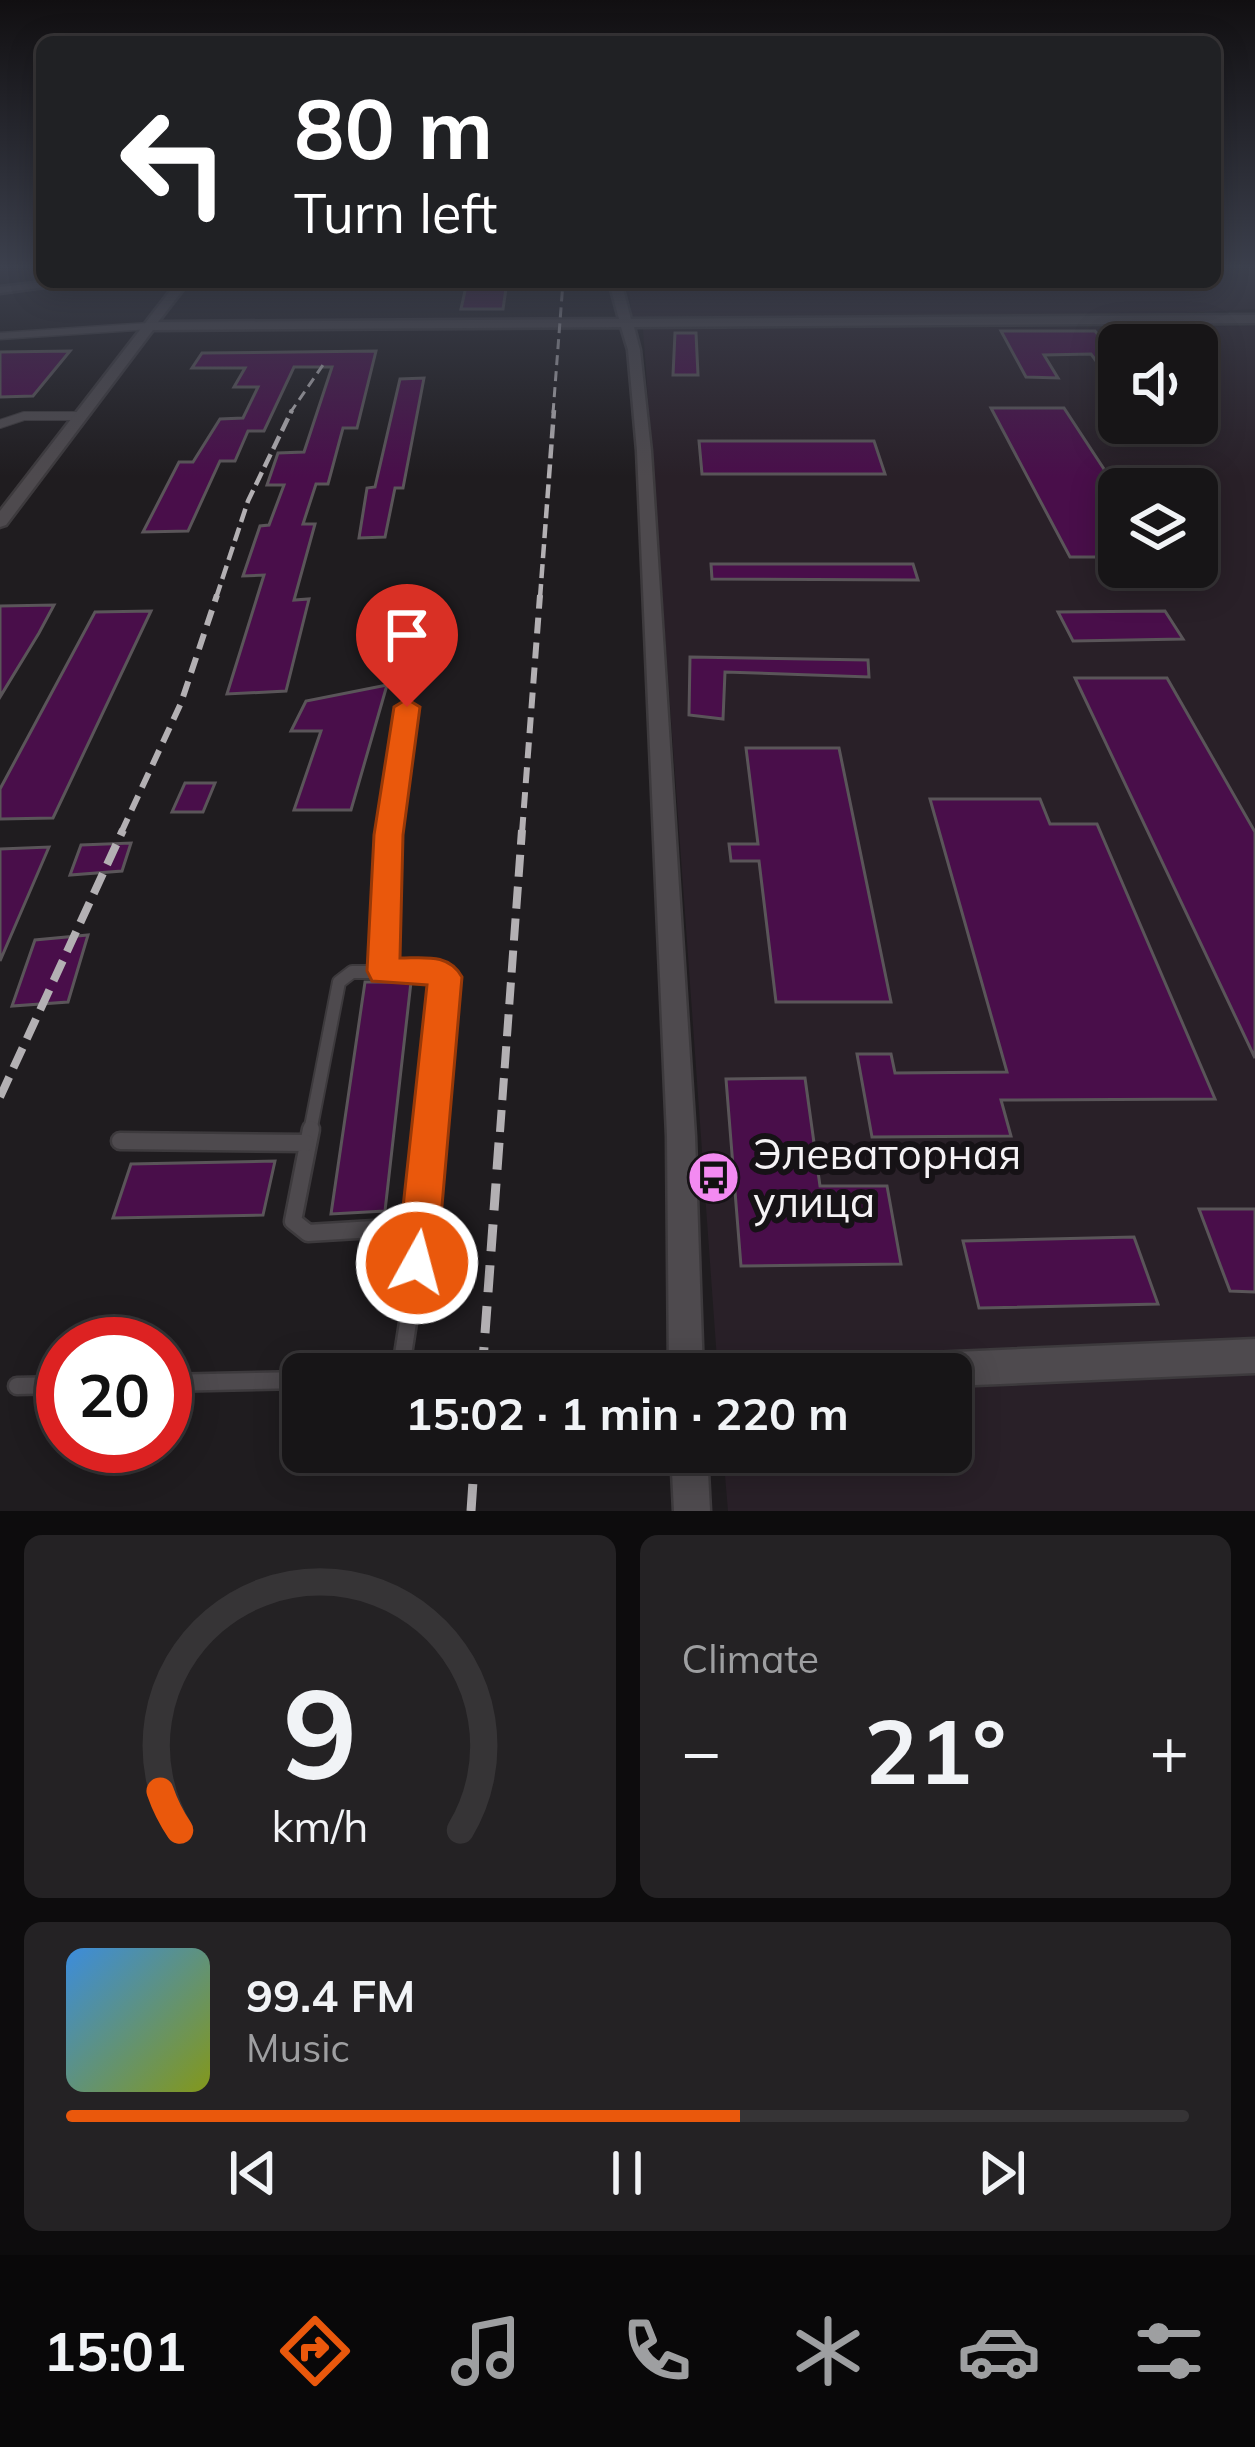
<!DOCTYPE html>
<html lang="en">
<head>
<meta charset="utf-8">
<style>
	:root { --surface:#171517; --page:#242224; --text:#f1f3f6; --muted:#9e9fa1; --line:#363436; --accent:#ea580c }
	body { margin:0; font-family:Mulish,sans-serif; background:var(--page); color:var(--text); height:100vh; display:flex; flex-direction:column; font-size:45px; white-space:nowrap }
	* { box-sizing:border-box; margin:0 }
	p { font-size:39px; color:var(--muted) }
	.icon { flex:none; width:66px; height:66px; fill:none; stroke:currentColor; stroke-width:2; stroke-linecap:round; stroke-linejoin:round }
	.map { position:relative; height:1511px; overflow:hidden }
	.sheet { display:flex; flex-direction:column; gap:24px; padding:24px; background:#0d0c0d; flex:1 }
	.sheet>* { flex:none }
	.banner { position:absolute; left:36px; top:36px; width:1185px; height:252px; border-radius:18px; box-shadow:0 6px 30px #0003,0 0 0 3px var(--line); background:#202124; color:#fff; overflow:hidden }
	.buttons { position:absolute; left:1098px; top:324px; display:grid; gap:24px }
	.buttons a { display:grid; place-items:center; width:120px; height:120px; border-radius:18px; background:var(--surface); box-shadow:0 6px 30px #0003,0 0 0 3px var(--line); font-size:60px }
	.speed { position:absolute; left:36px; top:1317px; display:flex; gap:24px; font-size:60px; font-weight:700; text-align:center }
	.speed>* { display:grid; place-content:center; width:156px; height:156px; border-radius:50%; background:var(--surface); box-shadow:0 6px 30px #0003,0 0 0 3px var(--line); line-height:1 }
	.speed .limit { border:18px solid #d22; background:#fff; color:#111 }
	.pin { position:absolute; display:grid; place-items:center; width:102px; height:102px; color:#fff; margin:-123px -51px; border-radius:50% 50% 50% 0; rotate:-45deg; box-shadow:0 0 12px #0007 }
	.pin .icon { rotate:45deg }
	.me { position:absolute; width:132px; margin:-66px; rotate:7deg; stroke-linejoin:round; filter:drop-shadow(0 0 9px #0008) }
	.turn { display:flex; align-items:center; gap:42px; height:252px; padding:0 60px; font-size:54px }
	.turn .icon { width:156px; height:156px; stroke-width:2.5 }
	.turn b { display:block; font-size:84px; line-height:102px }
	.big { font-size:90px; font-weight:700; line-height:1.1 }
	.sheet .widget { flex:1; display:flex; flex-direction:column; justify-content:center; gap:18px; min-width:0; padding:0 42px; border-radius:18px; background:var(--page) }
	.sheet .dial { align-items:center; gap:0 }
	.dial svg { height:312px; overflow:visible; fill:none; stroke:var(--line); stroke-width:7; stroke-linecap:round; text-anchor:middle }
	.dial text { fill:var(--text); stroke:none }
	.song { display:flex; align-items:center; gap:36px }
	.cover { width:144px; height:144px; border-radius:18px; background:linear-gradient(135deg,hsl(210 70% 55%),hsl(70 70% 35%)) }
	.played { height:12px; border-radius:6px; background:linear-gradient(90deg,var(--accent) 60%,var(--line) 60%) }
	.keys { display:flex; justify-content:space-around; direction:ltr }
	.heat { display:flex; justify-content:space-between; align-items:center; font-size:66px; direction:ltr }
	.sheet .tiles { flex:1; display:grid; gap:24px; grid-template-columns:1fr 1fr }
	.widget:last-child { grid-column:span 2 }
	.trip { position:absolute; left:282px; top:1353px; width:690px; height:120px; border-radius:18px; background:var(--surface); box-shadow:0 6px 30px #0003,0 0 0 3px var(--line); font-weight:700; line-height:120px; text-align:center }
	.tabs { display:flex; height:192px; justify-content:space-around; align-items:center; background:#090809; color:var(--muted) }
	.tabs .icon { width:84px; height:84px }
	.tabs .on { color:var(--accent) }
	.tabs b { font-size:54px; color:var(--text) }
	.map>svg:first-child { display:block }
	.built { fill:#292028; fill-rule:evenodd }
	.building { fill:#490e4a; stroke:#5a5559; stroke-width:3 }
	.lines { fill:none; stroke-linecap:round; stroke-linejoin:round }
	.lane-far4-casing { stroke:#3d3a3d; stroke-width:9 }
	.lane-far3-casing { stroke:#3d3a3d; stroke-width:10 }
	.lane-far2-casing { stroke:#3d3a3d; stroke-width:15 }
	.lane-far1-casing { stroke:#3d3a3d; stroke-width:16 }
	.lane-casing { stroke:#3d3a3d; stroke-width:21 }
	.street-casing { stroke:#3d3a3d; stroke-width:5 }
	.lane-far4 { stroke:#4e4a4e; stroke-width:6 }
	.lane-far3 { stroke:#4e4a4e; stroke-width:8 }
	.lane-far2 { stroke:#4e4a4e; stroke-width:10 }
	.lane-far1 { stroke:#4e4a4e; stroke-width:12 }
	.lane { stroke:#4e4a4e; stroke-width:16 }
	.street { fill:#4e4a4e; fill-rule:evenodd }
	.rail-far4 { stroke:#b3b0b3; stroke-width:3; stroke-dasharray:10 6; stroke-linecap:butt }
	.rail-far3 { stroke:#b3b0b3; stroke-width:4.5; stroke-dasharray:14 6; stroke-linecap:butt }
	.rail-far2 { stroke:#b3b0b3; stroke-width:6; stroke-dasharray:16 9; stroke-linecap:butt }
	.rail-far1 { stroke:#b3b0b3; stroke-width:8; stroke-dasharray:22 10; stroke-linecap:butt }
	.rail { stroke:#b3b0b3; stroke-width:9; stroke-dasharray:27 14; stroke-linecap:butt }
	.route { fill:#ea580c; stroke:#983908; stroke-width:3 }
	.labels { text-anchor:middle; stroke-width:12; stroke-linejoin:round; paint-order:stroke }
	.near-poi-label { font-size:42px; fill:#f5f2f5; stroke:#161216; text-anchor:start }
</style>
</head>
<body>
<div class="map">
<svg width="1255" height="1511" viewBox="0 0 1255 1511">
	<rect width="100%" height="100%" fill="#1f1c1f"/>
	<g class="built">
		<path d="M 1215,266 L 1255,270 L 1255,309 L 1168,314 L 632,318 L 628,282 L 1215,282 Z"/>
		<path d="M 1255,326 L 1255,1511 L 728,1511 L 723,1452 L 951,1452 L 951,1374 L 718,1374 L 643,329 ZM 1119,345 L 1197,345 L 1197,423 L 1119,423 ZM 1119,489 L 1197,489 L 1197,567 L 1119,567 Z"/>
	</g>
	<g class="building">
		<path d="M 467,282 L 507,282 L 503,309 L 461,309 Z"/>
		<path d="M 1142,330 L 1186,330 L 1200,345 L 1155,345 Z"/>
		<path d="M 1001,331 L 1095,331 L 1119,360 L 1119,373 L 1105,373 L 1091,354 L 1044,355 L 1058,378 L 1026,377 Z"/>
		<path d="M 675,333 L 696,333 L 698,375 L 673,375 Z"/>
		<path d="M 70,351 L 33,396 L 0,397 L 0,352 Z"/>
		<path d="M 376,351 L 357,428 L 343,428 L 328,484 L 316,484 L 303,524 L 315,524 L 294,600 L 309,599 L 286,691 L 227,694 L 264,575 L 243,576 L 260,526 L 269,525 L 284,485 L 267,485 L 278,453 L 304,452 L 332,367 L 294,367 L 264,431 L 248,431 L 235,461 L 220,461 L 188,531 L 143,532 L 179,462 L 193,462 L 220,419 L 243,418 L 258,387 L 234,387 L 245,368 L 192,368 L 202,353 Z"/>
		<path d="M 424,378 L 403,488 L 395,488 L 385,537 L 359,538 L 367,488 L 375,487 L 400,379 Z"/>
		<path d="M 991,408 L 1064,408 L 1119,492 L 1119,557 L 1070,557 Z"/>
		<path d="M 699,441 L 874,441 L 885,474 L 702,474 Z"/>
		<path d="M 711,564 L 913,564 L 918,580 L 712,579 Z"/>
		<path d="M 54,605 L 39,633 L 0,697 L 0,606 Z"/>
		<path d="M 151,611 L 53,818 L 0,819 L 0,789 L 95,612 Z"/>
		<path d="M 1165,611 L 1183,639 L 1073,641 L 1058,612 Z"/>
		<path d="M 690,657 L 868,660 L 869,677 L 725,672 L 723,719 L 689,715 Z"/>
		<path d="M 1075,678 L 1167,678 L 1255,832 L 1255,1058 Z"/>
		<path d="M 387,685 L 351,810 L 294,810 L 321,731 L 291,731 L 306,701 Z"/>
		<path d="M 746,748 L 839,748 L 891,1002 L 776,1002 L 759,861 L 731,861 L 729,844 L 758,844 Z"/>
		<path d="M 185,783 L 215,783 L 203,812 L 172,812 Z"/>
		<path d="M 930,799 L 1040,799 L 1050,824 L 1097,824 L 1215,1099 L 1001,1100 L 1011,1136 L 872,1137 L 857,1054 L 891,1054 L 895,1073 L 1007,1072 Z"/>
		<path d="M 131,843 L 122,871 L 70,875 L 81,845 Z"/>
		<path d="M 49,847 L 0,961 L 0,849 Z"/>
		<path d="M 88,935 L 68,1002 L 12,1006 L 35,940 Z"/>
		<path d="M 365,982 L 411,982 L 385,1211 L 331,1214 Z"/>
		<path d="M 805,1078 L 820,1186 L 887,1186 L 901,1264 L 741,1266 L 726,1079 Z"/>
		<path d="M 275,1161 L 263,1215 L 113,1218 L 131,1164 Z"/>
		<path d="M 1199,1209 L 1255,1209 L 1255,1292 L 1230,1291 Z"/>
		<path d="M 1134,1237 L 1158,1304 L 979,1308 L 963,1241 Z"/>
	</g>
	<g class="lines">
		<defs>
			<path id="lane-far4" d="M 0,336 L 150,326"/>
			<path id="lane-far3" d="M 0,424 L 24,416 L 82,416"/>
			<path id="lane-far2" d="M 389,833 L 407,707"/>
			<g id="lane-far1">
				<path d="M 383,971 L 390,830"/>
				<path d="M 310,1132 L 339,982 L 352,972 L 438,972 L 445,978 L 431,1132"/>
			</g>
			<g id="lane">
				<path d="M 311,1129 L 293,1221 L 308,1233 L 423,1226"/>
				<path d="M 120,1141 L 306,1143"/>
				<path d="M 423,1226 L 432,1129"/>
				<path d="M 400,1374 L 423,1226"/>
				<path d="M 165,1383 L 303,1380"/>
				<path d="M 17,1386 L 63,1385"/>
			</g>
			<g id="street">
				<path d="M 44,282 L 82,282 L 0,293 L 0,287 Z"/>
				<path d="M 177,282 L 189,282 L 158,322 L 619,319 L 609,282 L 621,282 L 631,319 L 1255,315 L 1255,323 L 634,327 L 640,350 L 651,451 L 695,1136 L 703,1374 L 669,1374 L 667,1136 L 637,451 L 628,350 L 621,327 L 153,330 L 6,525 L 0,527 L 0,511 Z"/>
				<path d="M 1255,1339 L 1255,1373 L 951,1386 L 951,1374 L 823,1374 L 828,1362 L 840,1357 Z"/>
				<path d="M 671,1452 L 707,1452 L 710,1511 L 674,1511 Z"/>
			</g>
		</defs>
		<use href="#lane-far4" class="lane-far4-casing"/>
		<use href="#lane-far3" class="lane-far3-casing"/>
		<use href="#lane-far2" class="lane-far2-casing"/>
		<use href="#lane-far1" class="lane-far1-casing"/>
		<use href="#lane" class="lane-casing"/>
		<use href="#street" class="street-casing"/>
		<use href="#lane-far4" class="lane-far4"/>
		<use href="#lane-far3" class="lane-far3"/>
		<use href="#lane-far2" class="lane-far2"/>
		<use href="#lane-far1" class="lane-far1"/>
		<use href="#lane" class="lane"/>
		<use href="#street" class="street"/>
		<g class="rail-far4">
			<path d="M 290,413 L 323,365"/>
			<path d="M 553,413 L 563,282"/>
		</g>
		<g class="rail-far3">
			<path d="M 216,598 L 248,501 L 292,410"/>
			<path d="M 540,598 L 554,410"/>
		</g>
		<g class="rail-far2">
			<path d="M 121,833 L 181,703 L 217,595"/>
			<path d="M 522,833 L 540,595"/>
		</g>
		<g class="rail-far1">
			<path d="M 0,1097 L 123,830"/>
			<path d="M 500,1132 L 522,830"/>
		</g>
		<g class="rail">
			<path d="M 482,1374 L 500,1129"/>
			<path d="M 471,1511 L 475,1452"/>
		</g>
	</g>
	<linearGradient id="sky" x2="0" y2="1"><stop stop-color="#110f11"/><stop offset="0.56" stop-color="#3c404d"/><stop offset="1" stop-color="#3c404d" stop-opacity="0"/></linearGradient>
	<rect width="1255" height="477" fill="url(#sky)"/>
	<path class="route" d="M 407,699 L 420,707 L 403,835 L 400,958 C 424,958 449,953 462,977 L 437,1263 L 431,1277 L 417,1283 L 403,1277 L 397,1263 L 427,985 L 372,981 L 367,971 L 374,835 L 394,707 Z"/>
	<defs>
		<symbol id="bus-disc" viewBox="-11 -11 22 22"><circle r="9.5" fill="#f38af1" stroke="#161216"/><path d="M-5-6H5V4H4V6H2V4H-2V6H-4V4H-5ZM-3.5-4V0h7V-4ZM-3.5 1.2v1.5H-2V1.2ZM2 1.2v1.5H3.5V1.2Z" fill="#111"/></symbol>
	</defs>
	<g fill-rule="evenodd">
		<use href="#bus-disc" x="684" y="1148" width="59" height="59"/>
	</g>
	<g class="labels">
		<g class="near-poi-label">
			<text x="753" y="1169">Элеваторная<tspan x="753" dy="48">улица</tspan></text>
		</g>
	</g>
</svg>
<div class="buttons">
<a><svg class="icon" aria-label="sound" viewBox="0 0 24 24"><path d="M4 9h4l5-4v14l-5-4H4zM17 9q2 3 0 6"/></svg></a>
<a><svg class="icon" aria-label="layers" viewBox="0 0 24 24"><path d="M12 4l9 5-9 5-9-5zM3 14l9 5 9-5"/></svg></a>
</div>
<div class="speed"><div class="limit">20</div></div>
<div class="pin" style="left:407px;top:707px;background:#d93025"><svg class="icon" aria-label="arrive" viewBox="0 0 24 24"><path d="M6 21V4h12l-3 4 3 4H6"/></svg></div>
<svg class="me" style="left:417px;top:1263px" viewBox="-20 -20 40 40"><circle r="17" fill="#ea580c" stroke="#fff" stroke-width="3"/><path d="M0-11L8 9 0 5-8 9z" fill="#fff"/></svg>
<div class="trip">15:02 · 1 min · 220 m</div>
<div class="banner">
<div class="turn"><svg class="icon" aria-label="left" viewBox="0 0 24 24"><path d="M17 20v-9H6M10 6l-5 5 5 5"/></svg><div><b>80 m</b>Turn left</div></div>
</div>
</div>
<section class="sheet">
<div class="tiles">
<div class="widget dial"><svg viewBox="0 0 100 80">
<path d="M14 69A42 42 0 1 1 86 69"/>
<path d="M14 69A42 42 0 0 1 9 59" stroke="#ea580c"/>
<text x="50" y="56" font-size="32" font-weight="700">9</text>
<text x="50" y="72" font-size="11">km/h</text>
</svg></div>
<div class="widget"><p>Climate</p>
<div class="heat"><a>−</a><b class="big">21°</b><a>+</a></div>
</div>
<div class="widget">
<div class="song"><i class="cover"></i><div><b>99.4 FM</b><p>Music</p></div></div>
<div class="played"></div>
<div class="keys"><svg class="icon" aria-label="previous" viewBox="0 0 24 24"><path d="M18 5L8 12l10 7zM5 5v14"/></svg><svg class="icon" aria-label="pause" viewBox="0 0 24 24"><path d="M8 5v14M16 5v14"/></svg><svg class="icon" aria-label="next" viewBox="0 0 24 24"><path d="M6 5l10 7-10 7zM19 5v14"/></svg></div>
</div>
</div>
</section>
<nav class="tabs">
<b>15:01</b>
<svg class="icon on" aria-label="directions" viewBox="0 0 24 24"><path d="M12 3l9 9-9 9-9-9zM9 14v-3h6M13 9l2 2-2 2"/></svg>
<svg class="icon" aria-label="music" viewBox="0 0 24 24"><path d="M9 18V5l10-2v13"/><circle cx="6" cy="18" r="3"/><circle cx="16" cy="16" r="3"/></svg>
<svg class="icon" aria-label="phone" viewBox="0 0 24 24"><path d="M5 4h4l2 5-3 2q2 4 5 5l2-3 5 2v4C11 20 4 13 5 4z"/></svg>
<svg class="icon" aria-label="climate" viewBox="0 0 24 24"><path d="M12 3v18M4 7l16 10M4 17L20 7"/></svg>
<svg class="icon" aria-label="car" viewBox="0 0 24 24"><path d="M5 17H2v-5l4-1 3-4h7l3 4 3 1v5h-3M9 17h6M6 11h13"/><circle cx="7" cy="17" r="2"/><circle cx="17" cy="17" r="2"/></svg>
<svg class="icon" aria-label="filters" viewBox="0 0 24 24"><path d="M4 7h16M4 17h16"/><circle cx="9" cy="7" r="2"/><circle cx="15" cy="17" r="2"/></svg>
</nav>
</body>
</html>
